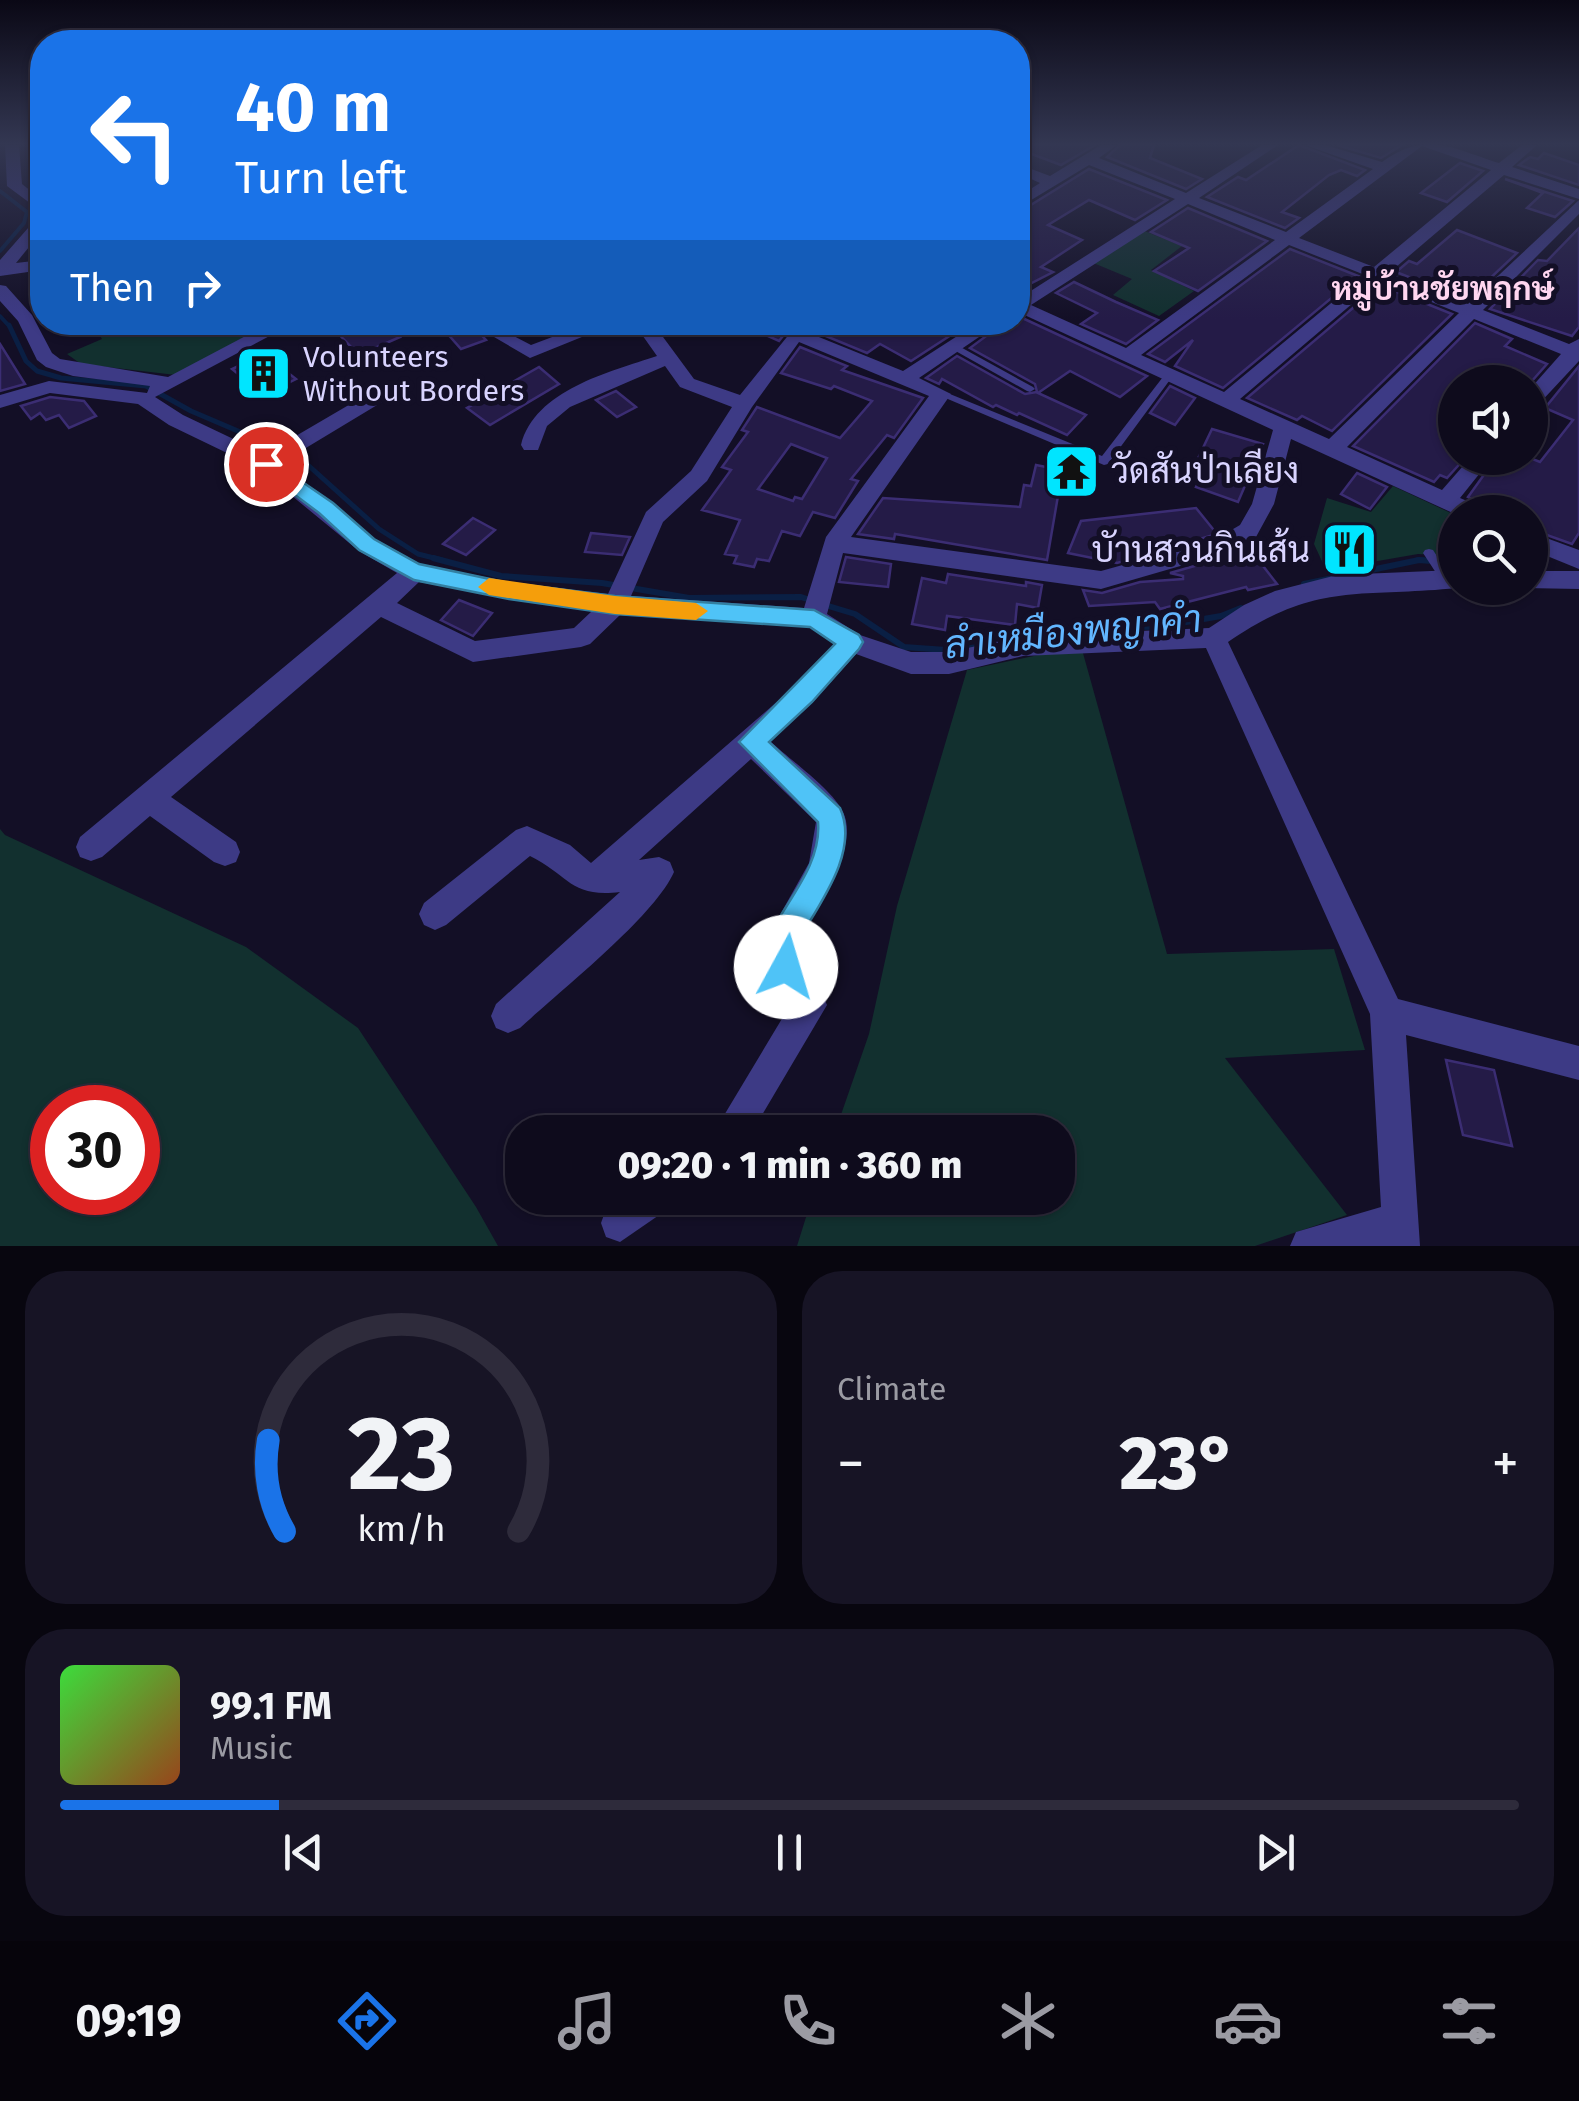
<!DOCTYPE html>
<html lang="en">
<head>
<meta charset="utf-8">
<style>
	:root { --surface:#0e0b1c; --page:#171425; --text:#f1f3f6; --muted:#9b9ba3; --line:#2e2b3b; --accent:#1a73e8 }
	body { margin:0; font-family:"Fira Sans",Sarabun,sans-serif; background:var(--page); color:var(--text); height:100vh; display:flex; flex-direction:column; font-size:38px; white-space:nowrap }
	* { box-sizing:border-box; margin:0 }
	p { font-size:32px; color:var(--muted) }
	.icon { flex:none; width:55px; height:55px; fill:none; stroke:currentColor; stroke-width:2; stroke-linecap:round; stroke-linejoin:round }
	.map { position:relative; height:1246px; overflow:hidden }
	.side { display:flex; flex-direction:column; gap:25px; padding:25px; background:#08060f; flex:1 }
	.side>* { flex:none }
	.banner { position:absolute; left:30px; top:30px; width:1000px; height:305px; border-radius:40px; box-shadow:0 2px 8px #0004,0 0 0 2px var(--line); background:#1a73e8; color:#fff; overflow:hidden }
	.controls { position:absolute; left:1438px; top:365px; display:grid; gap:20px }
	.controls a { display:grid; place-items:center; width:110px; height:110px; border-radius:50%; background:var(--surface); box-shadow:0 2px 8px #0004,0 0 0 2px var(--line); font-size:50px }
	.speed { position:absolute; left:30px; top:1085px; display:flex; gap:20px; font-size:50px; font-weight:700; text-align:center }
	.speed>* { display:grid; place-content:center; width:130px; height:130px; border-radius:50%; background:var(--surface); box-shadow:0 2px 8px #0004,0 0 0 2px var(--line); line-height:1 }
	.speed .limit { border:15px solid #d22; background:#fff; color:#111 }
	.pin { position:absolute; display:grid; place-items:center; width:85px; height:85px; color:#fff; margin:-42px; border:5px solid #fff; border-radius:50%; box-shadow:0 2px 10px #0007 }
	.me { position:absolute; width:110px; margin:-55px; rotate:6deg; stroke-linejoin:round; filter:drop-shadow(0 0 8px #0008) }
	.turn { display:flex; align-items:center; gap:35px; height:210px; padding:0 40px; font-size:45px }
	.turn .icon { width:130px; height:130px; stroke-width:2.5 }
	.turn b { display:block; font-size:70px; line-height:85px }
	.then { display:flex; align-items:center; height:95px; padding:0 40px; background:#0003; gap:20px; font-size:38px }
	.big { font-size:75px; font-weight:800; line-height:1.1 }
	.side .tile { flex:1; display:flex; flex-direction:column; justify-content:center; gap:15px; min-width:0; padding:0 35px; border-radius:40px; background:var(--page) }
	.side .dial { align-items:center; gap:0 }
	.dial svg { height:260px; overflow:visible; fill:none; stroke:var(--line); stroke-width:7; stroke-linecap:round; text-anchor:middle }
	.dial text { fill:var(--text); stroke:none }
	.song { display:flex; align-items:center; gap:30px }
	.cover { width:120px; height:120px; border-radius:15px; background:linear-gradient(135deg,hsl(120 70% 55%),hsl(20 70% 35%)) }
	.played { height:10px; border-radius:5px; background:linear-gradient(90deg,var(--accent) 15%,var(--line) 15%) }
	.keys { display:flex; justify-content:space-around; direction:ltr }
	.heat { display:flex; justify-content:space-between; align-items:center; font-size:55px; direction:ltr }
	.side .tiles { flex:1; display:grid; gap:25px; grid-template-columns:1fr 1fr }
	.tile:last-child { grid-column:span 2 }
	.trip { position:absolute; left:505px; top:1115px; width:570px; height:100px; border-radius:40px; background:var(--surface); box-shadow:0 2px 8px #0004,0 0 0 2px var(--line); font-weight:800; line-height:100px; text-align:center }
	.tabs { display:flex; height:160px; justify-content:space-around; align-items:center; background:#06040b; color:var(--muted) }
	.tabs .icon { width:70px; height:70px }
	.tabs .active { color:var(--accent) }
	.tabs b { font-size:45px; color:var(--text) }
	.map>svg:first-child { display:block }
	.green { fill:#12302f; fill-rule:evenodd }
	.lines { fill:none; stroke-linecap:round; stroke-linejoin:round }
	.stream-far2 { stroke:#0a1f44; stroke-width:4 }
	.stream-far1 { stroke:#0a1f44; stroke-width:5 }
	.stream { stroke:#0a1f44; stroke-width:6 }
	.building { fill:#241b47; stroke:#3b2d73; stroke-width:2.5; fill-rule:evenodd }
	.service { fill:#3d3a85; fill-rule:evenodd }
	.minor { fill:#3d3a85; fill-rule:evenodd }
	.route { fill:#4fc3f7; stroke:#337fa1; stroke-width:2.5 }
	.slow { fill:#f59e0b }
	.labels { text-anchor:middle; stroke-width:10; stroke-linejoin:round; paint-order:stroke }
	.far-poi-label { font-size:30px; fill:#d9d4ff; stroke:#130f26; text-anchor:start }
	.far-neighbourhood-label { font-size:32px; font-weight:bold; fill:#ffd6f0; stroke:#130f26 }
	.poi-label { font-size:35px; fill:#d9d4ff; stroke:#130f26; text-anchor:start }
	.water-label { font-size:38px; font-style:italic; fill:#62b6ff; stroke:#130f26 }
</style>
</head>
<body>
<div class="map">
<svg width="1579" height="1246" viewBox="0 0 1579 1246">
	<rect width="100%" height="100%" fill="#130f26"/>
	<g class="green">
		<path d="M 1142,230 L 1182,246 L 1151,270 L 1194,291 L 1159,316 L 1113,295 L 1132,279 L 1091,262 Z"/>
		<path d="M 91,323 L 244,323 L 260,332 L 176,375 L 81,364 L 67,354 L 102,339 Z"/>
		<path d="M 1393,486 L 1455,515 L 1455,556 L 1418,554 L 1326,570 L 1314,544 L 1327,498 L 1371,512 Z"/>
		<path d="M 1081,646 L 1167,954 L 1334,949 L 1365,1050 L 1225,1058 L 1347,1215 L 1255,1246 L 797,1246 L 812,1198 L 1058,1198 L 1058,1132 L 835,1132 L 869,1034 L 897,906 L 967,670 Z"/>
		<path d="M 0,829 L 5,835 L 246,947 L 358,1028 L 476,1207 L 498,1246 L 0,1246 ZM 52,1108 L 138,1108 L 138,1192 L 52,1192 Z"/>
	</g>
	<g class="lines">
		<g class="stream-far2">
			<path d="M 0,191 L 27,212 L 24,223 L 0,251"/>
			<path d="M 0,316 L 10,327"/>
		</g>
		<g class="stream-far1">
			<path d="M 9,325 L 26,361 L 37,371 L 61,378 L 146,386 L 191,411 L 299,457 L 379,529 L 418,554 L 442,560"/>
			<path d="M 1417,560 L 1424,560"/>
		</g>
		<g class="stream">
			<path d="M 433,558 L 501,576 L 602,583 L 689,598 L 801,597 L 813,601"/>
			<path d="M 1304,584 L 1419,560 L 1455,563"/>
			<path d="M 825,605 L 855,614 L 904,647 L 946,650 L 1088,626 L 1157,627 L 1221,616 L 1241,608"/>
		</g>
	</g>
	<g class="building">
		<path d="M 1018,145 L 1095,145 L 1061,165 L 1018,149 Z"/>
		<path d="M 1120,145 L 1154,145 L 1150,158 L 1202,179 L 1186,189 L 1107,157 Z"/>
		<path d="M 1299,145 L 1365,170 L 1357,176 L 1341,170 L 1329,175 L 1282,212 L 1299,218 L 1285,228 L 1207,197 L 1238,177 L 1246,180 Z"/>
		<path d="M 1337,145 L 1402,145 L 1381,158 Z"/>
		<path d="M 1544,153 L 1579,165 L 1579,185 L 1519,165 L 1530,157 L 1538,159 Z"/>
		<path d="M 1460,163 L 1483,171 L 1447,202 L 1421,193 Z"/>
		<path d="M 1089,169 L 1167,200 L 1135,220 L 1089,200 L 1048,225 L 1082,240 L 1041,267 L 1053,272 L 1018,290 L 1018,213 Z"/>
		<path d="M 1505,179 L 1573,201 L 1555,217 L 1527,208 L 1543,193 Z"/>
		<path d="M 1188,208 L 1267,241 L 1198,291 L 1154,271 L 1189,248 L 1151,232 Z"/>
		<path d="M 1579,228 L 1579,327 L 1572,336 L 1490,309 L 1538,260 L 1547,261 Z"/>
		<path d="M 1457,230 L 1517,253 L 1467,300 L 1396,272 L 1409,261 L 1417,264 Z"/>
		<path d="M 1290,249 L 1358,276 L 1223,388 L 1175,366 L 1193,340 L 1165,362 L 1148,354 Z"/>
		<path d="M 1074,282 L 1116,302 L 1158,320 L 1126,344 L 1081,324 L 1097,313 L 1056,293 Z"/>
		<path d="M 1380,285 L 1452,314 L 1332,431 L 1302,416 L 1297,420 L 1247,398 Z"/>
		<path d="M 1018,316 L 1147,376 L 1120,397 L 1070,371 L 1038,393 L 1086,415 L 1067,435 L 1019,413 L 1017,415 L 996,405 L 993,407 L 942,379 L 939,384 L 926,378 L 957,356 L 1025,394 L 1037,392 L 1035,384 L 970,348 L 1005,322 L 1018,322 Z"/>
		<path d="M 327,322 L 352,322 L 361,331 L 385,322 L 400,337 L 359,355 Z"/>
		<path d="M 737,322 L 794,322 L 779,341 Z"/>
		<path d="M 824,322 L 971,322 L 911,361 L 880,344 L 867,353 L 816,332 Z"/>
		<path d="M 470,323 L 486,340 L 461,349 L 446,332 Z"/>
		<path d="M 1475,323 L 1512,339 L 1505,346 L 1547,364 L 1531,382 L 1455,382 L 1455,458 L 1465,458 L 1447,478 L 1440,475 L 1434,482 L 1353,446 Z"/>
		<path d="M 0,344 L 25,384 L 0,391 Z"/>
		<path d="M 800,347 L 847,366 L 842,370 L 923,398 L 894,438 L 887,435 L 851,479 L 858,481 L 835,518 L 813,512 L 800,536 L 782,531 L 769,561 L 757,559 L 754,567 L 734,563 L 737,556 L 725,554 L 740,520 L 702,510 L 731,470 L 722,467 L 748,432 L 742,430 L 757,407 L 840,438 L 872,401 L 834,386 L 831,389 L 781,373 ZM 791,444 L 827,458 L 802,499 L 795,497 L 793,501 L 758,489 Z"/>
		<path d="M 264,354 L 296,379 L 264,395 L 232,369 Z"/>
		<path d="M 1579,366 L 1579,533 L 1572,544 L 1530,529 L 1530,512 L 1485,512 L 1480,503 L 1468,497 L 1496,458 L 1530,458 L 1540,462 L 1573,420 L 1545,408 Z"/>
		<path d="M 539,367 L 559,384 L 490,425 L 467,408 Z"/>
		<path d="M 1170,386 L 1195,398 L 1175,425 L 1150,413 Z"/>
		<path d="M 616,391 L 636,407 L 617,417 L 596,400 Z"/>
		<path d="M 50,397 L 84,401 L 96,416 L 69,428 L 59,415 L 46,420 L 40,413 L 31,419 L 21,406 Z"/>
		<path d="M 1212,429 L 1263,444 L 1238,502 L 1196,487 L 1201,477 L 1191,473 Z"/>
		<path d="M 1036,465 L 1056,469 L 1053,489 L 1059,490 L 1047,560 L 895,534 L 894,539 L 858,534 L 883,498 L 1020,507 L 1024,485 L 1031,486 Z"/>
		<path d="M 1357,473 L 1387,487 L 1370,509 L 1341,494 Z"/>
		<path d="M 1196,508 L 1217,534 L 1117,563 L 1068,553 L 1081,521 Z"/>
		<path d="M 473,518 L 495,530 L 466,555 L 443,544 Z"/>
		<path d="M 591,533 L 630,537 L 622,555 L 585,552 Z"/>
		<path d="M 1233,555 L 1238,561 L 1256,557 L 1277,584 L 1248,590 L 1246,587 L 1160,609 L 1155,602 L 1089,606 L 1083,590 L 1102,593 L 1140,582 L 1183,579 L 1183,576 L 1170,573 Z"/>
		<path d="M 846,557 L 891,564 L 888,587 L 839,582 Z"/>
		<path d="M 948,574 L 1026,586 L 1026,582 L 1042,585 L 1038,608 L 1017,604 L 1015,625 L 947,616 L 945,630 L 912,624 L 922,578 L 946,583 Z"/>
		<path d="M 459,600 L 492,613 L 473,636 L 441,620 Z"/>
		<path d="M 1446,1060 L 1494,1070 L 1512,1146 L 1463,1135 Z"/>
	</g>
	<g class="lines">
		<g class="service">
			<path d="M 955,344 L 1033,387 L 1035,389 L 1030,392 L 1027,391 L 952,349 L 950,347 Z"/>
			<path d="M 1169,372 L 1174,375 L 1172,377 L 1108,464 L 1104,465 L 936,394 L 941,391 L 945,392 L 1102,456 L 1166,373 Z"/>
			<path d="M 1429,549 L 1433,550 L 1450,576 L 1452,579 L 1450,582 L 1442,582 L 1425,556 L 1423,553 L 1425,550 Z"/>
		</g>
		<g class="minor">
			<path d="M 5,145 L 19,145 L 22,184 L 42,200 L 42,212 L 7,186 Z"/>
			<path d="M 1101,145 L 1117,145 L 1099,158 L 1186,193 L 1262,145 L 1278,145 L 1199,198 L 1286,232 L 1373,169 L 1305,145 L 1325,145 L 1382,162 C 1426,130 1451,148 1499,163 L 1522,145 L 1537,145 L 1512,167 L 1579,189 L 1579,199 L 1504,175 L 1389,273 L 1468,304 L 1579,200 L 1579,214 L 1483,310 L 1569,344 L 1579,339 L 1579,361 L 1537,406 L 1530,408 L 1530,389 L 1561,354 L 1474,319 L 1347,447 L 1442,490 L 1470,458 L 1492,458 L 1460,498 L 1479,506 L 1482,512 L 1455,514 L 1291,439 L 1274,504 L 1256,537 L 1232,551 L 1101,589 L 843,553 L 827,614 L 860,635 L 911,652 L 949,652 L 1023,636 L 1209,628 L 1244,605 L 1275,591 L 1337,575 L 1455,570 L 1457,588 C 1359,598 1317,581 1228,642 L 1398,999 L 1579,1046 L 1579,1080 L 1406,1035 L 1420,1246 L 1290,1246 L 1296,1232 L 1381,1207 L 1370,1014 L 1206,648 L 1023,656 L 949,674 L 911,674 L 856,654 L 812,703 L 770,741 C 789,759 833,790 843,812 C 861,848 812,917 795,948 L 805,976 L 822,993 L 827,1005 L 752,1132 L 714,1132 L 789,1007 L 781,999 L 762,947 L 809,863 L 816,822 L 751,759 L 639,860 L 659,857 L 670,862 L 674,872 C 655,916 559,992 520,1028 L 508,1033 L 496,1028 L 491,1016 L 496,1004 L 620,892 C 570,898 569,875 530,856 L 446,925 L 435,930 L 424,925 L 419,914 L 424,903 L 516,830 L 527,826 L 570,845 L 591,863 L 794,687 L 834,644 L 809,627 L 620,615 L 590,644 L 581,647 L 473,662 L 381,617 L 171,797 L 236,842 L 240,852 L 236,862 L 225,866 L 214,862 L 150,816 L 102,857 L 91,861 L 80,857 L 76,847 L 80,837 L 397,573 L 359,551 L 258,468 L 169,425 L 138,404 L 50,393 L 0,408 L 0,395 L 49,381 L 147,393 L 150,386 L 73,376 L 46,367 L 37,360 L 18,321 L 0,301 L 0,285 L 6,286 L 32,315 L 52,353 L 60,359 L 168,377 L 272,322 L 296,322 L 155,397 L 183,415 L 265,454 L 388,382 L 402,382 L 402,390 L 281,463 L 375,539 L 420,564 L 509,582 L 608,594 L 646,512 L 691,471 L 732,407 L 680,387 L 665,366 L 570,407 L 547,426 L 538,450 L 524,450 L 521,445 C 535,390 609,372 657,356 L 633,322 L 652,322 L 694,379 L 740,395 L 799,322 L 820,322 L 809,333 L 903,371 L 979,322 L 1001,322 L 919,378 L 951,394 L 851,537 L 1101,571 L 1216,539 L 1240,525 L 1252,504 L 1273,430 L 1018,312 L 1018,299 L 1175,199 L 1089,165 L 1018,208 L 1018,197 L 1040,183 L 1018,173 L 1018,164 L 1050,176 ZM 1422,146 L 1491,170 L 1374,267 L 1299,238 ZM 1188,204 L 1275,240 L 1126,348 L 1031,305 ZM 1289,245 L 1365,275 L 1224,392 L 1141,355 ZM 1379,281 L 1459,313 L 1329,439 L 1240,399 ZM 799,342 L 929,396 L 826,537 L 804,608 L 631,596 L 663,522 L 707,481 L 752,407 ZM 419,582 L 592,611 L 574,628 L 475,641 L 397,603 Z"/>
			<path d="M 42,217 L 42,231 L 16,263 L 42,260 L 42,270 L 0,276 L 0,260 L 36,219 Z"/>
			<path d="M 592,322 L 619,322 L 530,358 L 482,330 L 491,324 L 531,345 Z"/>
			<path d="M 1530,532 L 1579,550 L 1579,569 L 1530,549 Z"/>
			<path d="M 1530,571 L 1579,571 L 1579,589 L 1525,588 L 1530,588 Z"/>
			<path d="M 622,1198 L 671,1198 L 665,1211 L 620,1242 L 606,1237 L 601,1223 L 606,1209 Z"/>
		</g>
	</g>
	<linearGradient id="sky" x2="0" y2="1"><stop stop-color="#0a0815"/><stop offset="0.45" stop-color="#333752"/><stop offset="1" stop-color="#333752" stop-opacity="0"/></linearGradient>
	<rect width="1579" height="319" fill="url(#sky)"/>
	<path class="route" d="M 266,457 L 333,503 L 374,539 L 419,564 L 509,583 L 615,596 L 814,610 L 859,635 L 863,642 L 859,649 L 812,702 L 769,742 L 840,808 C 861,854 815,909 794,948 L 801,967 L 796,977 L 786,982 L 775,977 L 764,946 C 781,906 822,868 818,822 L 739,742 L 835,644 L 810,627 L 615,614 L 509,599 L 414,580 L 359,550 L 319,513 L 259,468 L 256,464 Z"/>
	<path class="slow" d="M 489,578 L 615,596 L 696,603 L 708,611 L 696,620 L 615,614 L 489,595 L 478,587 Z"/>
	<defs>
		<symbol id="building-square" viewBox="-11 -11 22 22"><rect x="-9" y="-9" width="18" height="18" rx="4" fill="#00e5ff" stroke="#130f26"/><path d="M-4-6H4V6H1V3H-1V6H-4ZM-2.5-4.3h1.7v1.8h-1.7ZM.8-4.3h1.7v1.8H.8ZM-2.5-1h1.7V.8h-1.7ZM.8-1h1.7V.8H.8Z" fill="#111"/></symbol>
		<symbol id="temple-square" viewBox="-11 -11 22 22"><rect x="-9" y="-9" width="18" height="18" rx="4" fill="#00e5ff" stroke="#130f26"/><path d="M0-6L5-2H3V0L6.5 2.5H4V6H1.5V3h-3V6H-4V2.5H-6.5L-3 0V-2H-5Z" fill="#111"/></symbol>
		<symbol id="restaurant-square" viewBox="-11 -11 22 22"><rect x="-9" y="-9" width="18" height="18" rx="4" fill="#00e5ff" stroke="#130f26"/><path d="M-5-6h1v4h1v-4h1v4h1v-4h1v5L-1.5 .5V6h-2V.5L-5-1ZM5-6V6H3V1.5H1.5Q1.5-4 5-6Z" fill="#111"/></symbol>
	</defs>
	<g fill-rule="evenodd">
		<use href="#building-square" x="232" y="342" width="63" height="63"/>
		<use href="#temple-square" x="1040" y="440" width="63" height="63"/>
		<use href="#restaurant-square" x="1318" y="518" width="63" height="63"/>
	</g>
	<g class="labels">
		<g class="far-poi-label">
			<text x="303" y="367">Volunteers<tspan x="303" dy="34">Without Borders</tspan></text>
		</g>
		<g class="far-neighbourhood-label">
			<text x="1443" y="300">หมู่บ้านชัยพฤกษ์</text>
		</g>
		<g class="poi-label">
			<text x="1111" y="483">วัดสันป่าเลียง</text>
			<text x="1310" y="562" text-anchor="end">บัานสวนกินเส้น</text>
		</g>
		<g class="water-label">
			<text transform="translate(1073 632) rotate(-6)" y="13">ลำเหมืองพญาคำ</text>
		</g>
	</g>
</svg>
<div class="controls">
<a><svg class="icon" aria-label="sound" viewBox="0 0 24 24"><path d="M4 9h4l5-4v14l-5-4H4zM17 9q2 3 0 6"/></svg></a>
<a><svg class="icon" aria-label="search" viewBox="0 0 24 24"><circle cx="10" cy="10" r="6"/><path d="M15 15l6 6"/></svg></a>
</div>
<div class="speed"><div class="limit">30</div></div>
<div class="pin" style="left:266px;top:464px;background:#d93025"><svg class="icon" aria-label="arrive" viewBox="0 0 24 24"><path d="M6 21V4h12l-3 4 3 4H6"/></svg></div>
<svg class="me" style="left:786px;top:967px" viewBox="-20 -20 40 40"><circle r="19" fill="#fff"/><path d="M0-13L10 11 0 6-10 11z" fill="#4fc3f7"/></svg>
<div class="trip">09:20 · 1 min · 360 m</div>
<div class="banner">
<div class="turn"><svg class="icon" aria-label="left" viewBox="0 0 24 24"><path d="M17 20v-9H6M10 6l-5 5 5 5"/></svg><div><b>40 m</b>Turn left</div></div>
<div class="then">Then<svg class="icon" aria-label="right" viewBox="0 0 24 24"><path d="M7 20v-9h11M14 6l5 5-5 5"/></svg></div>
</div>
</div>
<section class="side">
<div class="tiles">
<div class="tile dial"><svg viewBox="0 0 100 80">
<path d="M14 69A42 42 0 1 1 86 69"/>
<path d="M14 69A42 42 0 0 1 9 41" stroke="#1a73e8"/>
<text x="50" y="56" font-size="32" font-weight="700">23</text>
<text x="50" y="72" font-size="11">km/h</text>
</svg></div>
<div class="tile"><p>Climate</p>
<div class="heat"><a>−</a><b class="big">23°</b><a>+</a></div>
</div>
<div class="tile">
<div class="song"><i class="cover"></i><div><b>99.1 FM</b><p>Music</p></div></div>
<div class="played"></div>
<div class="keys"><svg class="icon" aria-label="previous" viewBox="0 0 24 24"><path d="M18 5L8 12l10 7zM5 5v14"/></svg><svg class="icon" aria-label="pause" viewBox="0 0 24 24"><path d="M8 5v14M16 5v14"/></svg><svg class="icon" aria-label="next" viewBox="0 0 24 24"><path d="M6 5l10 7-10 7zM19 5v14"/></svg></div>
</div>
</div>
</section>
<nav class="tabs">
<b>09:19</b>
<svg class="icon active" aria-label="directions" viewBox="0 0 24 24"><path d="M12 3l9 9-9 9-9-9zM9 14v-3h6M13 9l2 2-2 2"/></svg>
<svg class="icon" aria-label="music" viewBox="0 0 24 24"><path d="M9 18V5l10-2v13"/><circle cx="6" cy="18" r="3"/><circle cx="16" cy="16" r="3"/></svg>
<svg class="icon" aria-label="phone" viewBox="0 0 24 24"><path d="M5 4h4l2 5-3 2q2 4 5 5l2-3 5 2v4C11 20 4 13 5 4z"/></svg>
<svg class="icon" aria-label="climate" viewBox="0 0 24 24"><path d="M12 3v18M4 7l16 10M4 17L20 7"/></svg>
<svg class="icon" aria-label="car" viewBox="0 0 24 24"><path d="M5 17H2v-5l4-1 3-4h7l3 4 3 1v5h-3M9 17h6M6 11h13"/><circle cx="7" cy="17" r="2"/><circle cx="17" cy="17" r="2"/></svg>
<svg class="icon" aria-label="filters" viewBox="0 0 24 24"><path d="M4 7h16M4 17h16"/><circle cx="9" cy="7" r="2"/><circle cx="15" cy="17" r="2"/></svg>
</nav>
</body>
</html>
